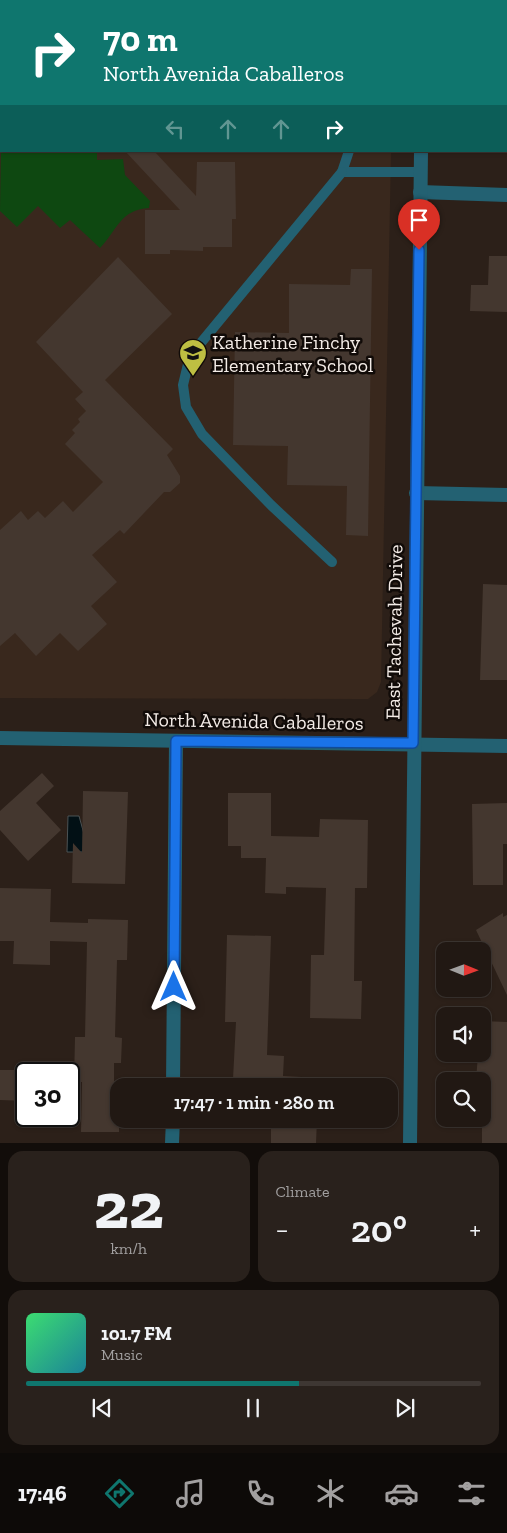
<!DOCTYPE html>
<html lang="en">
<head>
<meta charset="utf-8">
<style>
	:root { --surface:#211813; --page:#29211c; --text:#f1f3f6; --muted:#a2a0a0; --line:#3e3733; --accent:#0f766e }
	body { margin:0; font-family:"Zilla Slab",serif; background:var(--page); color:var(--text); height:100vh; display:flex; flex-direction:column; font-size:19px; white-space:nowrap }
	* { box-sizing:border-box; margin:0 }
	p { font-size:16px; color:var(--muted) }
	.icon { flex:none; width:28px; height:28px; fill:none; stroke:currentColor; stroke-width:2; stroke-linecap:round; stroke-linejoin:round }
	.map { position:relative; height:1143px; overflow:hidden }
	.panel { display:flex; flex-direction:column; gap:8px; padding:8px; background:#120d0a; flex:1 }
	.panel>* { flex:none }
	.guide { position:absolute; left:0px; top:0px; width:508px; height:152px; box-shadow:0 1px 4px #0004,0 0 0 1px var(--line); background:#0f766e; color:#fff; overflow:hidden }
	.needle { width:32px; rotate:91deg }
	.tools { position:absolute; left:436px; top:942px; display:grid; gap:10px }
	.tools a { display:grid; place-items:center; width:55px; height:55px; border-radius:10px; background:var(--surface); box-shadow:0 1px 4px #0004,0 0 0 1px var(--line); font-size:25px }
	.speed { position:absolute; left:15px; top:1062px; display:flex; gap:10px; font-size:25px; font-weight:700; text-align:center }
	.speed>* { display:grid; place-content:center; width:65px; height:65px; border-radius:50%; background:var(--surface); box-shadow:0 1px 4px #0004,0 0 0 1px var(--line); line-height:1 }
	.speed .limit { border:2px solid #111; border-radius:8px; background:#fff; color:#111 }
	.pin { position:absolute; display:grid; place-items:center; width:42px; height:42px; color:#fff; margin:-51px -21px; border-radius:50% 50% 50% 0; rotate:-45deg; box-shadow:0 0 5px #0007 }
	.pin .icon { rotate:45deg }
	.me { position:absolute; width:55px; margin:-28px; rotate:0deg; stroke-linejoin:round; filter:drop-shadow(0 0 4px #0008) }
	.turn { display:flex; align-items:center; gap:18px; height:105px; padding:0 20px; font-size:22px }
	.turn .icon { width:65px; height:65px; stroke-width:2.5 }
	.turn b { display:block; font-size:35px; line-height:42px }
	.lanes { display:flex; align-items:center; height:48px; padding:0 20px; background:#0003; justify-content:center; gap:25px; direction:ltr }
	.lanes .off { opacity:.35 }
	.big { font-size:38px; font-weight:600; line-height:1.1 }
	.panel .tile { flex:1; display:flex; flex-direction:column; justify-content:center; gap:8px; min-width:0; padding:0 18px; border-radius:15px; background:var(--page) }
	.panel .dial { align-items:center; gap:0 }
	.dial b { font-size:65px; line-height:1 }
	.song { display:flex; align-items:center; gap:15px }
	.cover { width:60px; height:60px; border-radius:8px; background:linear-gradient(135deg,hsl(140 70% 55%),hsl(190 70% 35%)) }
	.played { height:5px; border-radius:2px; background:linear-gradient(90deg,var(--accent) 60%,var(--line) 60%) }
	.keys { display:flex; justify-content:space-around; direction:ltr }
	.heat { display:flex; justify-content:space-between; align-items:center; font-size:28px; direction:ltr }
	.panel .tiles { flex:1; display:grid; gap:8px; grid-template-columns:1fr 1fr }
	.tile:last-child { grid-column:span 2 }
	.trip { position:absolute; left:110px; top:1078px; width:288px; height:50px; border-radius:15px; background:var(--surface); box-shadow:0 1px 4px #0004,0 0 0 1px var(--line); font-weight:600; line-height:50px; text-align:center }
	.dock { display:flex; height:80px; justify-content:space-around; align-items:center; background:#0d0a08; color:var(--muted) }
	.dock .icon { width:35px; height:35px }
	.dock .current { color:var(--accent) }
	.dock b { font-size:22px; color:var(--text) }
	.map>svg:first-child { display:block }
	.built { fill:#39281d }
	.green { fill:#0e4811 }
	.water { fill:#021015; stroke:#4b5254 }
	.building { fill:#44372f }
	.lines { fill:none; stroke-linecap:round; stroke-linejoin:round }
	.service { stroke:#236172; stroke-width:10 }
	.minor { stroke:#236172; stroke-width:14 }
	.tertiary { stroke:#236172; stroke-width:14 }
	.route-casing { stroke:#114b97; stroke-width:12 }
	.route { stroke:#1a73e8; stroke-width:9 }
	.labels { text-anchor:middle; stroke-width:5; stroke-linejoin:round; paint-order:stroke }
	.poi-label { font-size:20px; fill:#f4ece7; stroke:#110b08; text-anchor:start }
	.street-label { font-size:20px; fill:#f4ece7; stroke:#110b08 }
</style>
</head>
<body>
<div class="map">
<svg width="507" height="1143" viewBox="0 0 507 1143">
	<rect width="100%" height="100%" fill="#2c2019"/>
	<path class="built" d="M 0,0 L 394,0 L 1,1 L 1,151 L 391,151 L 381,682 L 377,692 L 368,699 L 0,698 Z"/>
	<g class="green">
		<path d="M 0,0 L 261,0 L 1,1 L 1,6 Z"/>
		<path d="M 1,149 L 1,151 L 97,151 L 97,160 L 123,159 L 125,175 L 150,201 L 149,208 C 120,210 118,229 100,248 L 70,220 L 60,228 L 38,206 L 17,227 L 0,211 Z"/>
	</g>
	<path class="water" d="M 68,816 L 79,816 L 89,852 L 67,852 Z"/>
	<g class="building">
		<path d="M 125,151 L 154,151 L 196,196 L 197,162 L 235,162 L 236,219 L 232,219 L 232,247 L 203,247 L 203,251 L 170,250 L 170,254 L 145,254 L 145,210 L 180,210 Z"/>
		<path d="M 489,256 L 507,256 L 507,312 L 470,311 L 471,285 L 488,285 Z"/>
		<path d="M 118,257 L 172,314 L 105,380 L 173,449 L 167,455 L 180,476 L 180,483 L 170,492 L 164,492 L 124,534 L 120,530 L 92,555 L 117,582 L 91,606 L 107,624 L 78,651 L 60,633 L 36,656 L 15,633 L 0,646 L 0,530 L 21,511 L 28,520 L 38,511 L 45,518 L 63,501 L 73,512 L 103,482 L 65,444 L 75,433 L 72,430 L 80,422 L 78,419 L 86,411 L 75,399 L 83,392 L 36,342 Z"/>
		<path d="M 351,269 L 372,269 L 368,536 L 346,535 L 347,486 L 287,485 L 288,446 L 233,445 L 235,332 L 289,333 L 289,284 L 350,285 Z"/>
		<path d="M 483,584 L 507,585 L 507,680 L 480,680 Z"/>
		<path d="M 42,773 L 54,786 L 36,803 L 61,830 L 28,861 L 0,830 L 0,811 Z"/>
		<path d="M 83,791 L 128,792 L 125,884 L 72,883 L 73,843 L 82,853 Z"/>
		<path d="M 228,793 L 271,793 L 271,836 L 319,837 L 320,819 L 368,820 L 367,888 L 355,888 L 354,981 L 362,981 L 361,1019 L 310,1018 L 311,955 L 324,955 L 326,888 L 286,887 L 286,894 L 265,893 L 266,858 L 241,858 L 241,846 L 228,846 Z"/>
		<path d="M 507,803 L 507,844 L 503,844 L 503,885 L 473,885 L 472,804 Z"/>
		<path d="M 0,888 L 51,889 L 50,922 L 88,923 L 88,919 L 128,920 L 127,960 L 117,960 L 115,1037 L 122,1038 L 121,1063 L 114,1063 L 114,1108 L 119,1108 L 119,1132 L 81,1132 L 82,1082 L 74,1082 L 75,1037 L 85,1037 L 87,942 L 50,941 L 50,965 L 13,964 L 14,941 L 0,941 Z"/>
		<path d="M 503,913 L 503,917 L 507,915 L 507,995 L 476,930 Z"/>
		<path d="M 227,935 L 271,936 L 267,1055 L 284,1056 L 283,1076 L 357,1080 L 357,1086 L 227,1086 L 228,1079 L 233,1079 L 236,1022 L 225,1022 Z"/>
		<path d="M 482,1021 L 507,1022 L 507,1143 L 482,1143 L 482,1081 L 476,1081 L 478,1054 L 482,1054 Z"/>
		<path d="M 0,1070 L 26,1070 L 26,1101 L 0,1100 Z"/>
		<path d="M 226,1119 L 355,1119 L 355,1121 L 317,1119 L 316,1143 L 271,1143 L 271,1124 L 225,1122 Z"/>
	</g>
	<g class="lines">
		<g class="service">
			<path d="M 372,1 L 372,0"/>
			<path d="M 349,151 L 342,172 L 420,172"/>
			<path d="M 332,562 L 271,505 L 202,434 L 186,407 L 183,385 L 190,356 L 342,172"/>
		</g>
		<g class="minor">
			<path d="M 420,192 L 507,195"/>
			<path d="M 416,493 L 507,495"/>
			<path d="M 173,1086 L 176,741"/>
			<path d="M 172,1143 L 173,1119"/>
		</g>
		<g class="tertiary">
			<path d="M 424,1 L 424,0"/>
			<path d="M 0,738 L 507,746"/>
			<path d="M 410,1143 L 421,151"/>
		</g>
	</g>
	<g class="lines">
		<defs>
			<path id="route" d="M 174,987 L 176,741 L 413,743 L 419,250"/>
		</defs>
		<use href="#route" class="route-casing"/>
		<use href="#route" class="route"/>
	</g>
	<defs>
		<symbol id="school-pin" viewBox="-11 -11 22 30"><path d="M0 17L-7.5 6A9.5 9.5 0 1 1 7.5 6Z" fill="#bebf42" stroke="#110b08"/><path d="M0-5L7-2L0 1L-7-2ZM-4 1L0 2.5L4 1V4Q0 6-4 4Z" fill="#111"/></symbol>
	</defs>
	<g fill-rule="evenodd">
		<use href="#school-pin" x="177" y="337" width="32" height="43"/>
	</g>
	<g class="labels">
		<g class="poi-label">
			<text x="212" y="349">Katherine Finchy<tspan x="212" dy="23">Elementary School</tspan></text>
		</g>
		<g class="street-label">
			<text transform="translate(394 632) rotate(-89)" y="7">East Tachevah Drive</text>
			<text transform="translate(254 721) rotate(1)" y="7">North Avenida Caballeros</text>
		</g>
	</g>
</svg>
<div class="tools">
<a><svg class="needle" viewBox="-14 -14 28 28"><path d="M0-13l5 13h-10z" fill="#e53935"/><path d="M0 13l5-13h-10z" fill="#a2a0a0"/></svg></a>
<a><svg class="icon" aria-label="sound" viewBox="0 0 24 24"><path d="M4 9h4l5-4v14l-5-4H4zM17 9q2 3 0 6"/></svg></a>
<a><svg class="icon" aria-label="search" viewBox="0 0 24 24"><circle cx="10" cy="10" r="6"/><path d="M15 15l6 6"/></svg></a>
</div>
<div class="speed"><div class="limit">30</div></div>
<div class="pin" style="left:419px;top:250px;background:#d93025"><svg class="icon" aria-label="arrive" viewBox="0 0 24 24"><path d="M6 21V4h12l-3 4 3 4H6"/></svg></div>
<svg class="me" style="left:174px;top:987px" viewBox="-20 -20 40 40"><path d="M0-17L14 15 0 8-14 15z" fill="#1a73e8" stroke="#fff" stroke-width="4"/></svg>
<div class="trip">17:47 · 1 min · 280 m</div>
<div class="guide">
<div class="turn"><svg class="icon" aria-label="right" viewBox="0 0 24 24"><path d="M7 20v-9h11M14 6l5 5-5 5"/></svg><div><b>70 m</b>North Avenida Caballeros</div></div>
<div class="lanes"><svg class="icon off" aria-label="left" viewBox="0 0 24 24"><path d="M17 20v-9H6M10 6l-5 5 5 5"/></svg><svg class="icon off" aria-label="ahead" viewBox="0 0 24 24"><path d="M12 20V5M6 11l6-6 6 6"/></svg><svg class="icon off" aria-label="ahead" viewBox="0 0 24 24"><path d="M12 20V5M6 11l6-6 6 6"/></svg><svg class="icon" aria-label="right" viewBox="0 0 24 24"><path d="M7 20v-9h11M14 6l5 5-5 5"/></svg></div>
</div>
</div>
<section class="panel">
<div class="tiles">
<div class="tile dial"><b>22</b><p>km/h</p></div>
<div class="tile"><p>Climate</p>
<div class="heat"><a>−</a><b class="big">20°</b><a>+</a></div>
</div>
<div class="tile">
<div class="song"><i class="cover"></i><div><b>101.7 FM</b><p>Music</p></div></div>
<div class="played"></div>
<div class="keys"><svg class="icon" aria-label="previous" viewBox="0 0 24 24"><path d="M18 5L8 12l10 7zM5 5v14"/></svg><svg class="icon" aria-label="pause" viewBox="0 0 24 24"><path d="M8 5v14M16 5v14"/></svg><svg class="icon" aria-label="next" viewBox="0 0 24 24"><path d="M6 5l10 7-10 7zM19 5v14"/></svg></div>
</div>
</div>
</section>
<nav class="dock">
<b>17:46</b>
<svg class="icon current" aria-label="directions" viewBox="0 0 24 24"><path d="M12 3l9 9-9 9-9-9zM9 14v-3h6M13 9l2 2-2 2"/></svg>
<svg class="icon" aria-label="music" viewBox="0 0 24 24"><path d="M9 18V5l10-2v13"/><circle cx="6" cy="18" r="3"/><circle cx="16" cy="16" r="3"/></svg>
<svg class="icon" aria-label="phone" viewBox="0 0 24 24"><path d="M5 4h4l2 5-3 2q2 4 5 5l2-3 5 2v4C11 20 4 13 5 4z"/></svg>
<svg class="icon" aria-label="climate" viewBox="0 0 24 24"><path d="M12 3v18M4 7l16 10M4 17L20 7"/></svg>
<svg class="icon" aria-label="car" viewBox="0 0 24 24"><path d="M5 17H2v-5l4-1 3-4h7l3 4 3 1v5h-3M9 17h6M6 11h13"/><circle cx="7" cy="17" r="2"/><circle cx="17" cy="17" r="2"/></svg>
<svg class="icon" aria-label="filters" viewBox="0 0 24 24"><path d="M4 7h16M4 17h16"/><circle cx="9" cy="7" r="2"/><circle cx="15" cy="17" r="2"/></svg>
</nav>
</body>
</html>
